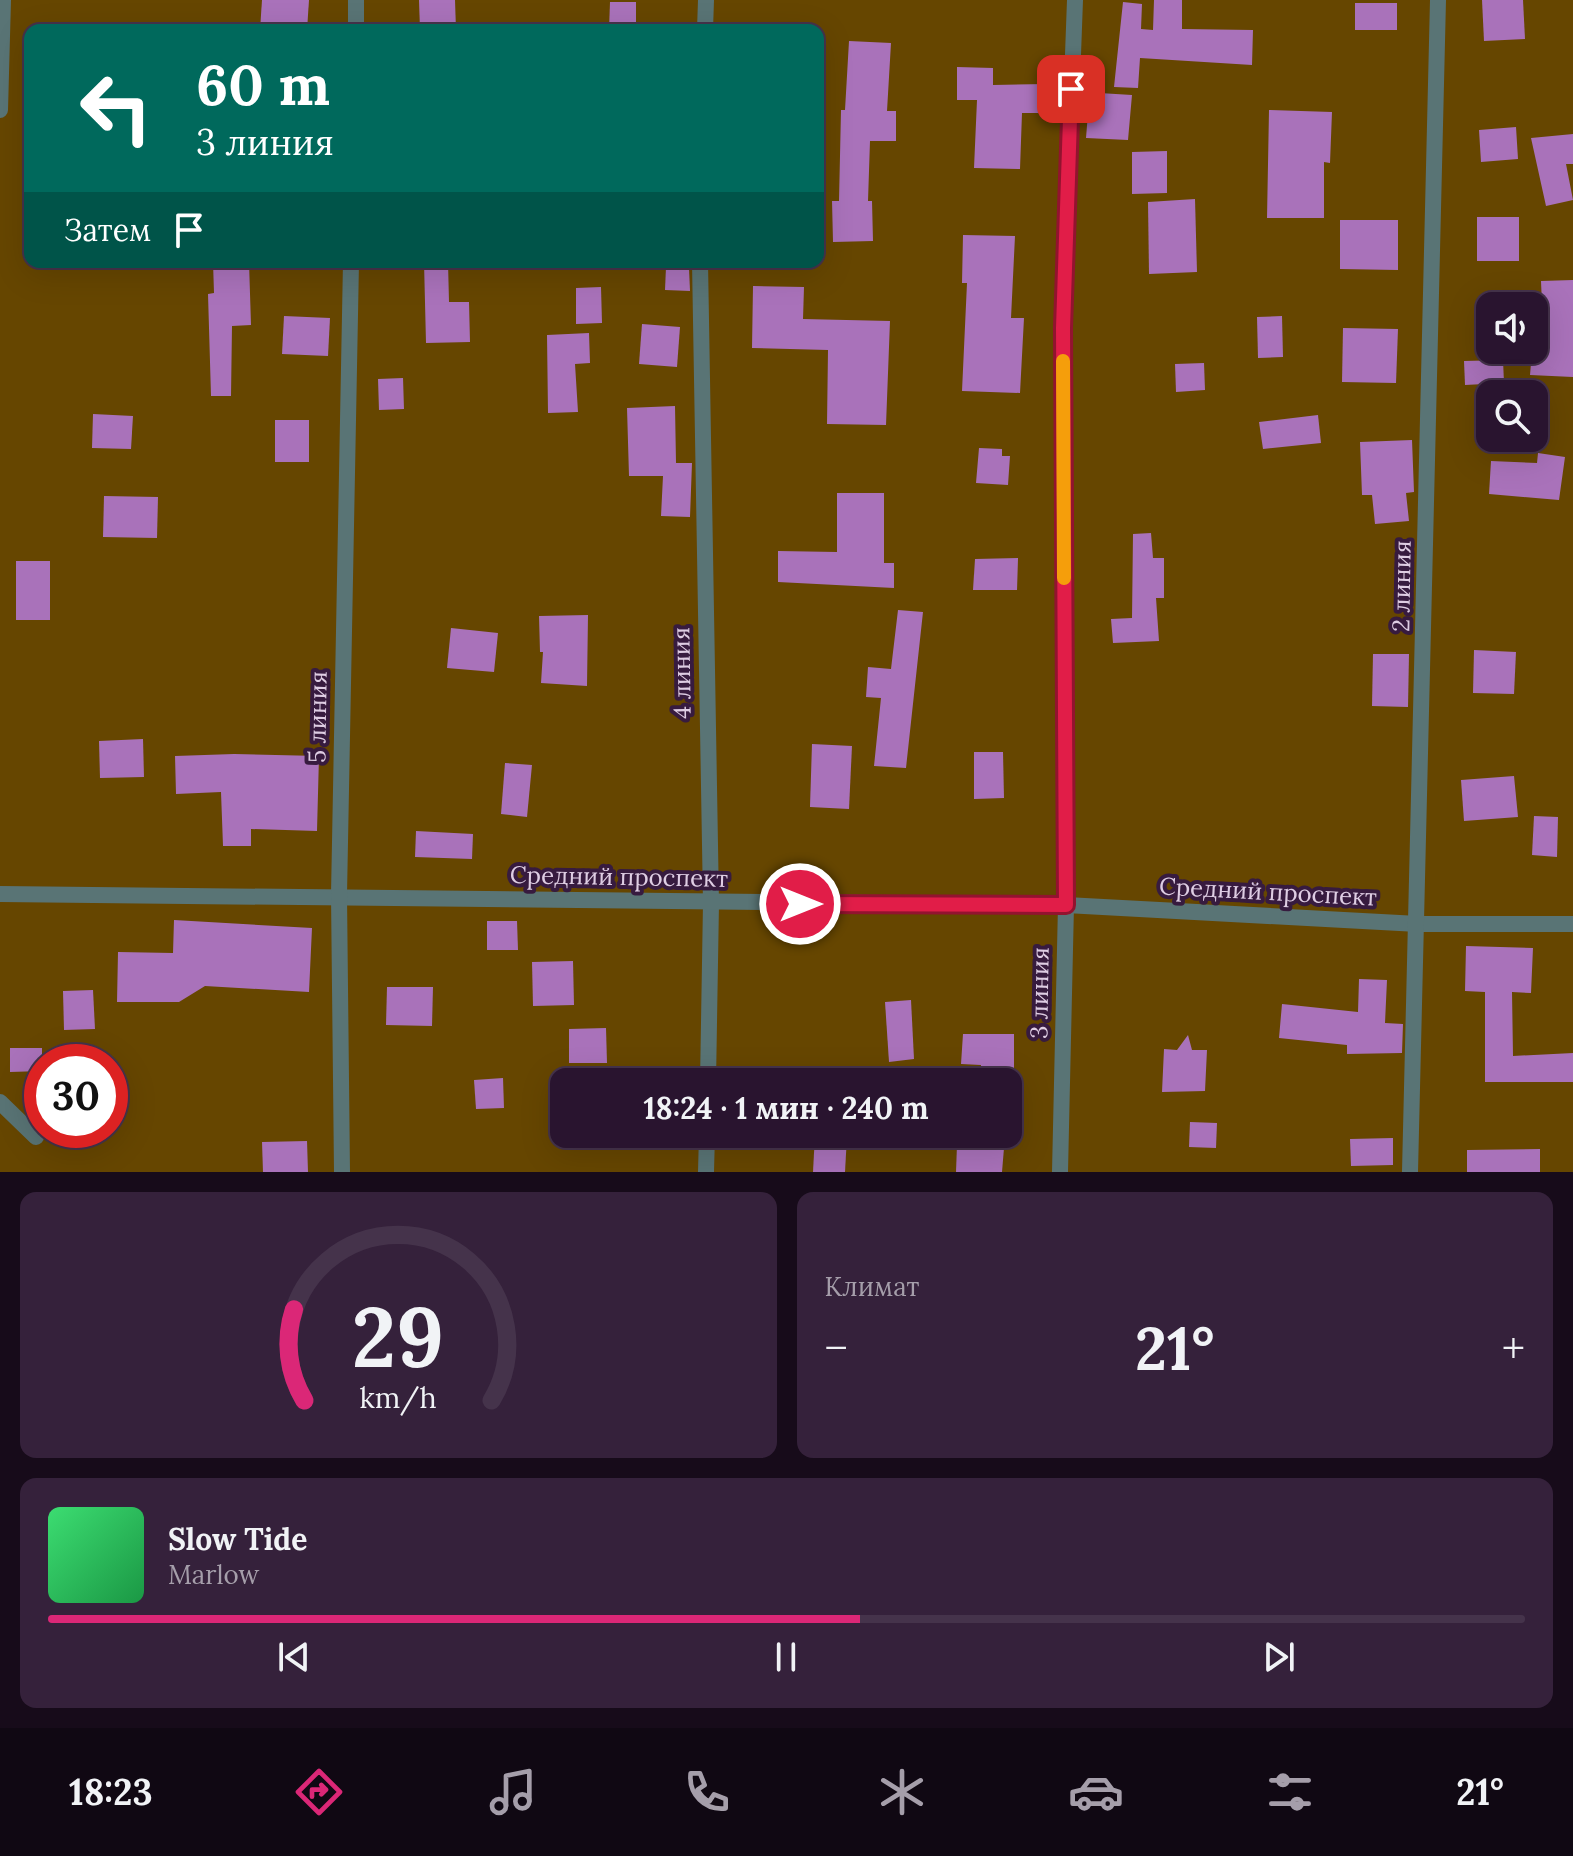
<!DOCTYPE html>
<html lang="ru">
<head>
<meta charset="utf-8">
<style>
	:root { --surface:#29142f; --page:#35213b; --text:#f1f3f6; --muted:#a59eaa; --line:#45334b; --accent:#db2777 }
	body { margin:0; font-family:Lora,serif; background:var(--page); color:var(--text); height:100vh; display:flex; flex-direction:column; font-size:30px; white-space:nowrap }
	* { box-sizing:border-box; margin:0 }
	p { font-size:26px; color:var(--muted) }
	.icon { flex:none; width:44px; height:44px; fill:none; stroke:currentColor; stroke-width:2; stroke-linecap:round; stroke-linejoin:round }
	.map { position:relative; height:1172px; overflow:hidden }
	.sheet { display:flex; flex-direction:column; gap:20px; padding:20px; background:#170b1a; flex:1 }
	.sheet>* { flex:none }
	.hud { position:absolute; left:24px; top:24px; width:800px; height:244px; border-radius:16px; box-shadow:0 8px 32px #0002,0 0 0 2px var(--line); background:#00695c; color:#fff; overflow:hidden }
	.buttons { position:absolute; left:1476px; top:292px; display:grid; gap:16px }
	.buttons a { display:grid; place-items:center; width:72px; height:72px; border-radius:16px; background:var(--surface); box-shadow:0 8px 32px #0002,0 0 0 2px var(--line); font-size:40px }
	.speed { position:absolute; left:24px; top:1044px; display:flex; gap:16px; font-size:40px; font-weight:700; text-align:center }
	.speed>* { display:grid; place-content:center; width:104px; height:104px; border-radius:50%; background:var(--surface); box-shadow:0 8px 32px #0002,0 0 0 2px var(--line); line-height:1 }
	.speed .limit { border:12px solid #d22; background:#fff; color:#111 }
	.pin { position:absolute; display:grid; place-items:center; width:68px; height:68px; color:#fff; margin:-34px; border-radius:16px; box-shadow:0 4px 12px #0006 }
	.me { position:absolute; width:88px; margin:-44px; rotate:90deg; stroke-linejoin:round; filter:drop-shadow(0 0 6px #0008) }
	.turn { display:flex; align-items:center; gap:28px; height:168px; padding:0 40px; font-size:36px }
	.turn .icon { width:104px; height:104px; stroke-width:2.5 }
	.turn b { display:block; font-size:56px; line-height:68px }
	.then { display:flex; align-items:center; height:76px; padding:0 40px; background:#0003; gap:16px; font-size:30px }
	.big { font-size:60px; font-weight:700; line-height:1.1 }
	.sheet .card { flex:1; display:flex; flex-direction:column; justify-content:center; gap:12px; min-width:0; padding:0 28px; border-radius:16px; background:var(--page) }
	.sheet .dial { align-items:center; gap:0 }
	.dial svg { height:208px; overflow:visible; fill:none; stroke:var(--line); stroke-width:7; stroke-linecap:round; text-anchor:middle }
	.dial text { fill:var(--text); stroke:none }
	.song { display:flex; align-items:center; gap:24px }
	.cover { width:96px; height:96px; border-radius:12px; background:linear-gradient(135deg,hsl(140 70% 55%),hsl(140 70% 35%)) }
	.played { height:8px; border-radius:4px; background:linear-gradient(90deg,var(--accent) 55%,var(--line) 55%) }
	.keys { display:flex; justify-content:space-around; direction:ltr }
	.heat { display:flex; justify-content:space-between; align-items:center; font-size:44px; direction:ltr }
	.sheet .tiles { flex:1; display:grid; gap:20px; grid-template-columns:1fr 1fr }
	.card:last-child { grid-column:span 2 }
	.trip { position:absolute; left:550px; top:1068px; width:472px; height:80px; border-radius:16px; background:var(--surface); box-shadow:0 8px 32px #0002,0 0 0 2px var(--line); font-weight:700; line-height:80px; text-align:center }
	.tabs { display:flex; height:128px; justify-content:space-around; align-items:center; background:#100813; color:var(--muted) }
	.tabs .icon { width:56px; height:56px }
	.tabs .selected { color:var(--accent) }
	.tabs b { font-size:36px; color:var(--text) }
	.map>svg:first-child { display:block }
	.green { fill:#664600; fill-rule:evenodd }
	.building { fill:#a972ba }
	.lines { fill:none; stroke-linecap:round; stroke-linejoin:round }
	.minor { stroke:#597475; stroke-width:16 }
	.route-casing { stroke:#92132f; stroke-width:20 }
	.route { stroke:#e11d48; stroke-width:14 }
	.slow { stroke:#f59e0b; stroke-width:14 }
	.labels { text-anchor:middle; stroke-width:8; stroke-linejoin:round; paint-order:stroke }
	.street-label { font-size:24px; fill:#decde3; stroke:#371b3f }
</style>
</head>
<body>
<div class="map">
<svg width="1573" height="1172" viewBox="0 0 1573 1172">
	<rect width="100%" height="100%" fill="#371b3f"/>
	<path class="green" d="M 0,0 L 1573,0 L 1573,1172 L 0,1172 ZM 30,30 L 818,30 L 818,262 L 30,262 ZM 1490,306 L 1534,306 L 1534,350 L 1490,350 ZM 1490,394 L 1534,394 L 1534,438 L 1490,438 ZM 42,1062 L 110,1062 L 110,1130 L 42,1130 ZM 564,1082 L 1008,1082 L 1008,1134 L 564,1134 Z"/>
	<g class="building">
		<path d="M 262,0 L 309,0 L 307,30 L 260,30 Z"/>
		<path d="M 419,0 L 455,0 L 456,30 L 420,30 Z"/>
		<path d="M 1154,0 L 1182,0 L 1182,29 L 1253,30 L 1252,65 L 1140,58 L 1138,88 L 1114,87 L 1123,2 L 1142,4 L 1141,29 L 1153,30 Z"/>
		<path d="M 1482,0 L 1523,0 L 1525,39 L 1484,41 Z"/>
		<path d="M 610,2 L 636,2 L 636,30 L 609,30 Z"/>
		<rect x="1355" y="3" width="42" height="27"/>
		<path d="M 849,41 L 891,43 L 887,111 L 896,111 L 896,141 L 870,141 L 868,201 L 872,201 L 873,241 L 833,242 L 832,201 L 839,201 L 841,110 L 845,110 Z"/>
		<path d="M 957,67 L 993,68 L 993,85 L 1046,84 L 1046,90 L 1061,91 L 1060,113 L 1022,113 L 1020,169 L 974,168 L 977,100 L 957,100 Z"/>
		<path d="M 1083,92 L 1132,95 L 1128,140 L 1086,138 L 1088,113 L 1082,113 Z"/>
		<path d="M 1269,110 L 1332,112 L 1330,163 L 1324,162 L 1324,218 L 1267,218 Z"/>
		<path d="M 1516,127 L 1518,159 L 1481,162 L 1479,130 Z"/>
		<path d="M 1573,134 L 1573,164 L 1566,164 L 1573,200 L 1546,206 L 1531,138 Z"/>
		<path d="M 1167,151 L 1167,193 L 1132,194 L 1132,152 Z"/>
		<path d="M 1195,199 L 1197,272 L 1149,274 L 1148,202 Z"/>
		<rect x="1477" y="217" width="42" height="44"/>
		<path d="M 1340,220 L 1398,220 L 1398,270 L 1340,269 Z"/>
		<path d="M 963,235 L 1015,236 L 1011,318 L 1024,318 L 1020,393 L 962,391 L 967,283 L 962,283 Z"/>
		<path d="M 213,262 L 249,262 L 251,325 L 232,326 L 231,396 L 211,396 L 208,294 L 214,293 Z"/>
		<path d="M 424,262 L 448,262 L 449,302 L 469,302 L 470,342 L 426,343 Z"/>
		<path d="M 666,267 L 689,268 L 690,291 L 665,290 Z"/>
		<path d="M 1573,280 L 1573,377 L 1530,375 L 1534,328 L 1543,329 L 1541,281 Z"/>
		<path d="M 753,286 L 804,287 L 803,319 L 890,321 L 886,425 L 827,424 L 828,350 L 752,348 Z"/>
		<path d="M 601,287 L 602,323 L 576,324 L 576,288 Z"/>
		<path d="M 284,316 L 330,318 L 328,356 L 282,354 Z"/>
		<path d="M 1282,316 L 1283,357 L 1258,358 L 1257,317 Z"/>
		<path d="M 642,324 L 680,327 L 677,367 L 639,364 Z"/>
		<path d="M 1343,328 L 1398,329 L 1396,383 L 1342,382 Z"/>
		<path d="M 589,333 L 590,363 L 575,364 L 578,412 L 548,413 L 547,335 Z"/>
		<path d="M 1503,360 L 1504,383 L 1465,385 L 1464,361 Z"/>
		<path d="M 1204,363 L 1205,390 L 1176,392 L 1175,364 Z"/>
		<path d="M 403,378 L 404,409 L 379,410 L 378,379 Z"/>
		<path d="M 675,406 L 676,463 L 692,463 L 690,517 L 661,516 L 663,476 L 629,476 L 627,408 Z"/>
		<path d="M 93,414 L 133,416 L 131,449 L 92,448 Z"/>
		<path d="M 1318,415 L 1321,443 L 1263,449 L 1259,422 Z"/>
		<rect x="275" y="420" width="34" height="42"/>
		<path d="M 1412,440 L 1414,492 L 1406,493 L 1409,521 L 1375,524 L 1372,495 L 1362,495 L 1360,442 Z"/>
		<path d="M 979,448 L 1002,449 L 1002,456 L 1010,456 L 1008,485 L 976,483 Z"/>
		<path d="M 1538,453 L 1565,457 L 1559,500 L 1489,494 L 1491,461 L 1537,463 Z"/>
		<path d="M 837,493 L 884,493 L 884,563 L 894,563 L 894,588 L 778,582 L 778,551 L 837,552 Z"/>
		<path d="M 104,496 L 158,497 L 157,538 L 103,537 Z"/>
		<path d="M 1151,533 L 1153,558 L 1164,558 L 1164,598 L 1156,598 L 1159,641 L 1113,643 L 1111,619 L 1132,618 L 1133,534 Z"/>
		<path d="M 1018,558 L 1017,590 L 973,590 L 975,559 Z"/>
		<rect x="16" y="561" width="34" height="59"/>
		<path d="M 898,610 L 923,612 L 906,768 L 874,766 L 881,698 L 866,697 L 868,667 L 891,669 Z"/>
		<path d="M 588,615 L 587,686 L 541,683 L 543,652 L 540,652 L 539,616 Z"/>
		<path d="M 451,628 L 498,633 L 494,672 L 447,668 Z"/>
		<path d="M 1474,650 L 1516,652 L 1514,694 L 1473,693 Z"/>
		<path d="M 1373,654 L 1409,654 L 1408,707 L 1372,706 Z"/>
		<path d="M 143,739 L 144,777 L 100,778 L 99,741 Z"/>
		<path d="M 812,744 L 852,746 L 849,809 L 810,807 Z"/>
		<path d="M 974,752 L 1003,752 L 1004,798 L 974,799 Z"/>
		<path d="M 234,754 L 319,756 L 317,831 L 251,829 L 251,846 L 223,846 L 221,792 L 176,794 L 175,756 Z"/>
		<path d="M 505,763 L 532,765 L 527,817 L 501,814 Z"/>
		<path d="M 1514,776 L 1518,817 L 1464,821 L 1461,780 Z"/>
		<path d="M 1534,816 L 1558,817 L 1557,857 L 1532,855 Z"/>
		<path d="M 416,831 L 473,834 L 472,859 L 415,857 Z"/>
		<path d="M 174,920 L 312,928 L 309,992 L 205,986 L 179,1002 L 117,1002 L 118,952 L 173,953 Z"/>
		<path d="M 487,921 L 517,921 L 518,950 L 487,950 Z"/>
		<path d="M 1466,946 L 1533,948 L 1531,993 L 1512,992 L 1513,1056 L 1573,1053 L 1573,1082 L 1485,1082 L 1485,992 L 1465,991 Z"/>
		<path d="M 573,961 L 574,1005 L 533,1006 L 532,962 Z"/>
		<path d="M 1359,979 L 1387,980 L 1385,1023 L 1403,1024 L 1402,1053 L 1347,1054 L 1347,1045 L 1279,1038 L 1282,1004 L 1358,1012 Z"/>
		<path d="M 387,987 L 433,987 L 432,1026 L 386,1025 Z"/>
		<path d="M 93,990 L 95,1029 L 64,1030 L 63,991 Z"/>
		<path d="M 911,1000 L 914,1059 L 889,1062 L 885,1002 Z"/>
		<path d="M 606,1028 L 607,1063 L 569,1063 L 569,1029 Z"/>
		<path d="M 963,1034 L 1014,1034 L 1014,1082 L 980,1082 L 981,1065 L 961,1064 Z"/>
		<path d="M 1188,1035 L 1192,1050 L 1207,1050 L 1205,1091 L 1162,1092 L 1164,1049 L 1177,1050 Z"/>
		<path d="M 10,1048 L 42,1048 L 42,1071 L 10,1072 Z"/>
		<path d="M 503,1078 L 504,1108 L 476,1109 L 474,1080 Z"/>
		<path d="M 1190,1122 L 1217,1123 L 1216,1148 L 1189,1147 Z"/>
		<path d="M 815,1134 L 847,1136 L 845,1172 L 813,1172 Z"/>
		<path d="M 1393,1138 L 1393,1165 L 1351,1166 L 1350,1139 Z"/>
		<path d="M 307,1141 L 308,1172 L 263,1172 L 262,1142 Z"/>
		<path d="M 957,1145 L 1004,1148 L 1002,1172 L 956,1172 Z"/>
		<path d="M 1540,1149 L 1540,1172 L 1467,1172 L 1467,1150 Z"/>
	</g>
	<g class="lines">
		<g class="minor">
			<path d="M 356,30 L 356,0"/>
			<path d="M 705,30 L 706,0"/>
			<path d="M 0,110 L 3,0"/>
			<path d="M 700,262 L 711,903 L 708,1082"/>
			<path d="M 0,894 L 1066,905 L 1418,924 L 1573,924"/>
			<path d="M 0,1102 L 36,1137"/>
			<path d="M 342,1172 L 339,895 L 351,262"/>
			<path d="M 706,1172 L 707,1134"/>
			<path d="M 1060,1172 L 1066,905 L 1063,328 L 1075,0"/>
			<path d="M 1410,1172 L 1438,0"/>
		</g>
	</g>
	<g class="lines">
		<defs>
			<path id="route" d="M 800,904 L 1066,905 L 1063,328 L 1071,89"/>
		</defs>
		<use href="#route" class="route-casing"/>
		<use href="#route" class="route"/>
		<path class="slow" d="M 1063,361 L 1064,578"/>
	</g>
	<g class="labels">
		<g class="street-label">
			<text transform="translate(1402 586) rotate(-89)" y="8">2 линия</text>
			<text transform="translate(682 673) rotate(-91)" y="8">4 линия</text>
			<text transform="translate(318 717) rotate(-89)" y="8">5 линия</text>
			<text transform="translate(619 877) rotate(1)" y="8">Средний проспект</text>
			<text transform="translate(1268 892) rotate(3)" y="8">Средний проспект</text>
			<text transform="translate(1040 993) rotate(-89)" y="8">3 линия</text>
		</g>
	</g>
</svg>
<div class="buttons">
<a><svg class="icon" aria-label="sound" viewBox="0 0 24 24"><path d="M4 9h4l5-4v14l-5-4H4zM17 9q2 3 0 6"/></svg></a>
<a><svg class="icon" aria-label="search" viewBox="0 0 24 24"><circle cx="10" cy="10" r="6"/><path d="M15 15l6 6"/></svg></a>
</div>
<div class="speed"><div class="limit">30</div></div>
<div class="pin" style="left:1071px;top:89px;background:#d93025"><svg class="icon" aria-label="arrive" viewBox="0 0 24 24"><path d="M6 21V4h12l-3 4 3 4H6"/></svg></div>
<svg class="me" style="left:800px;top:904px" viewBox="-20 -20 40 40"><circle r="17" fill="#e11d48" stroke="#fff" stroke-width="3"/><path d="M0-11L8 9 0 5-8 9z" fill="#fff"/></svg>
<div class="trip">18:24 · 1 мин · 240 m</div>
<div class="hud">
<div class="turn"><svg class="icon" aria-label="left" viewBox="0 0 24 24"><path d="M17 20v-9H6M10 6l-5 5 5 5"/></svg><div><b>60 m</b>3 линия</div></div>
<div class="then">Затем<svg class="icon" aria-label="arrive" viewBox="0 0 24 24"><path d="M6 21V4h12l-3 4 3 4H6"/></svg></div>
</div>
</div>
<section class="sheet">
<div class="tiles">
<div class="card dial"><svg viewBox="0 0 100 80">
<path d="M14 69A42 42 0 1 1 86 69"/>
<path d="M14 69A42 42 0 0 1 10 34" stroke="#db2777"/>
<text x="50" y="56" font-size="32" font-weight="700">29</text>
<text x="50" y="72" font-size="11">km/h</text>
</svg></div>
<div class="card"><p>Климат</p>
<div class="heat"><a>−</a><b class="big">21°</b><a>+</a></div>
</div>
<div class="card">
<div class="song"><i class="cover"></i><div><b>Slow Tide</b><p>Marlow</p></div></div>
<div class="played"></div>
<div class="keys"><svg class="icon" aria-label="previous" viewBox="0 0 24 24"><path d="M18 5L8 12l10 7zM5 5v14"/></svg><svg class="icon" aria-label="pause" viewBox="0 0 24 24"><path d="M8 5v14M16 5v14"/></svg><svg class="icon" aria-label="next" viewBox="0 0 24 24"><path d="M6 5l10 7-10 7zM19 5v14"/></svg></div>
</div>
</div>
</section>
<nav class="tabs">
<b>18:23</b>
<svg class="icon selected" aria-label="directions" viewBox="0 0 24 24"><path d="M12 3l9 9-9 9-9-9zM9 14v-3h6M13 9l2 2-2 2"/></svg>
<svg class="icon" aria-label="music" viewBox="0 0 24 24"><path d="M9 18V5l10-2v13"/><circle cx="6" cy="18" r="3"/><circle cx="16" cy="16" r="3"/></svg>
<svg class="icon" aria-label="phone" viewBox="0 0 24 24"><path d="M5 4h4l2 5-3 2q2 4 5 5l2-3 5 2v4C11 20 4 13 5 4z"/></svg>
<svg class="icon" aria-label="climate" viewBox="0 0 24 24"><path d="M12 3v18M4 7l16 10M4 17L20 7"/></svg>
<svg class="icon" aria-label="car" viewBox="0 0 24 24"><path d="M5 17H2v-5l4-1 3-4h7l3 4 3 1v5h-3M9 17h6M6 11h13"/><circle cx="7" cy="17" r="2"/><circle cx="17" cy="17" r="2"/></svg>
<svg class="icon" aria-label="filters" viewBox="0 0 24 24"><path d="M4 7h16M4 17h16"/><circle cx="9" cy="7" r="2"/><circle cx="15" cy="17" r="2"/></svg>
<b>21°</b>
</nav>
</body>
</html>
